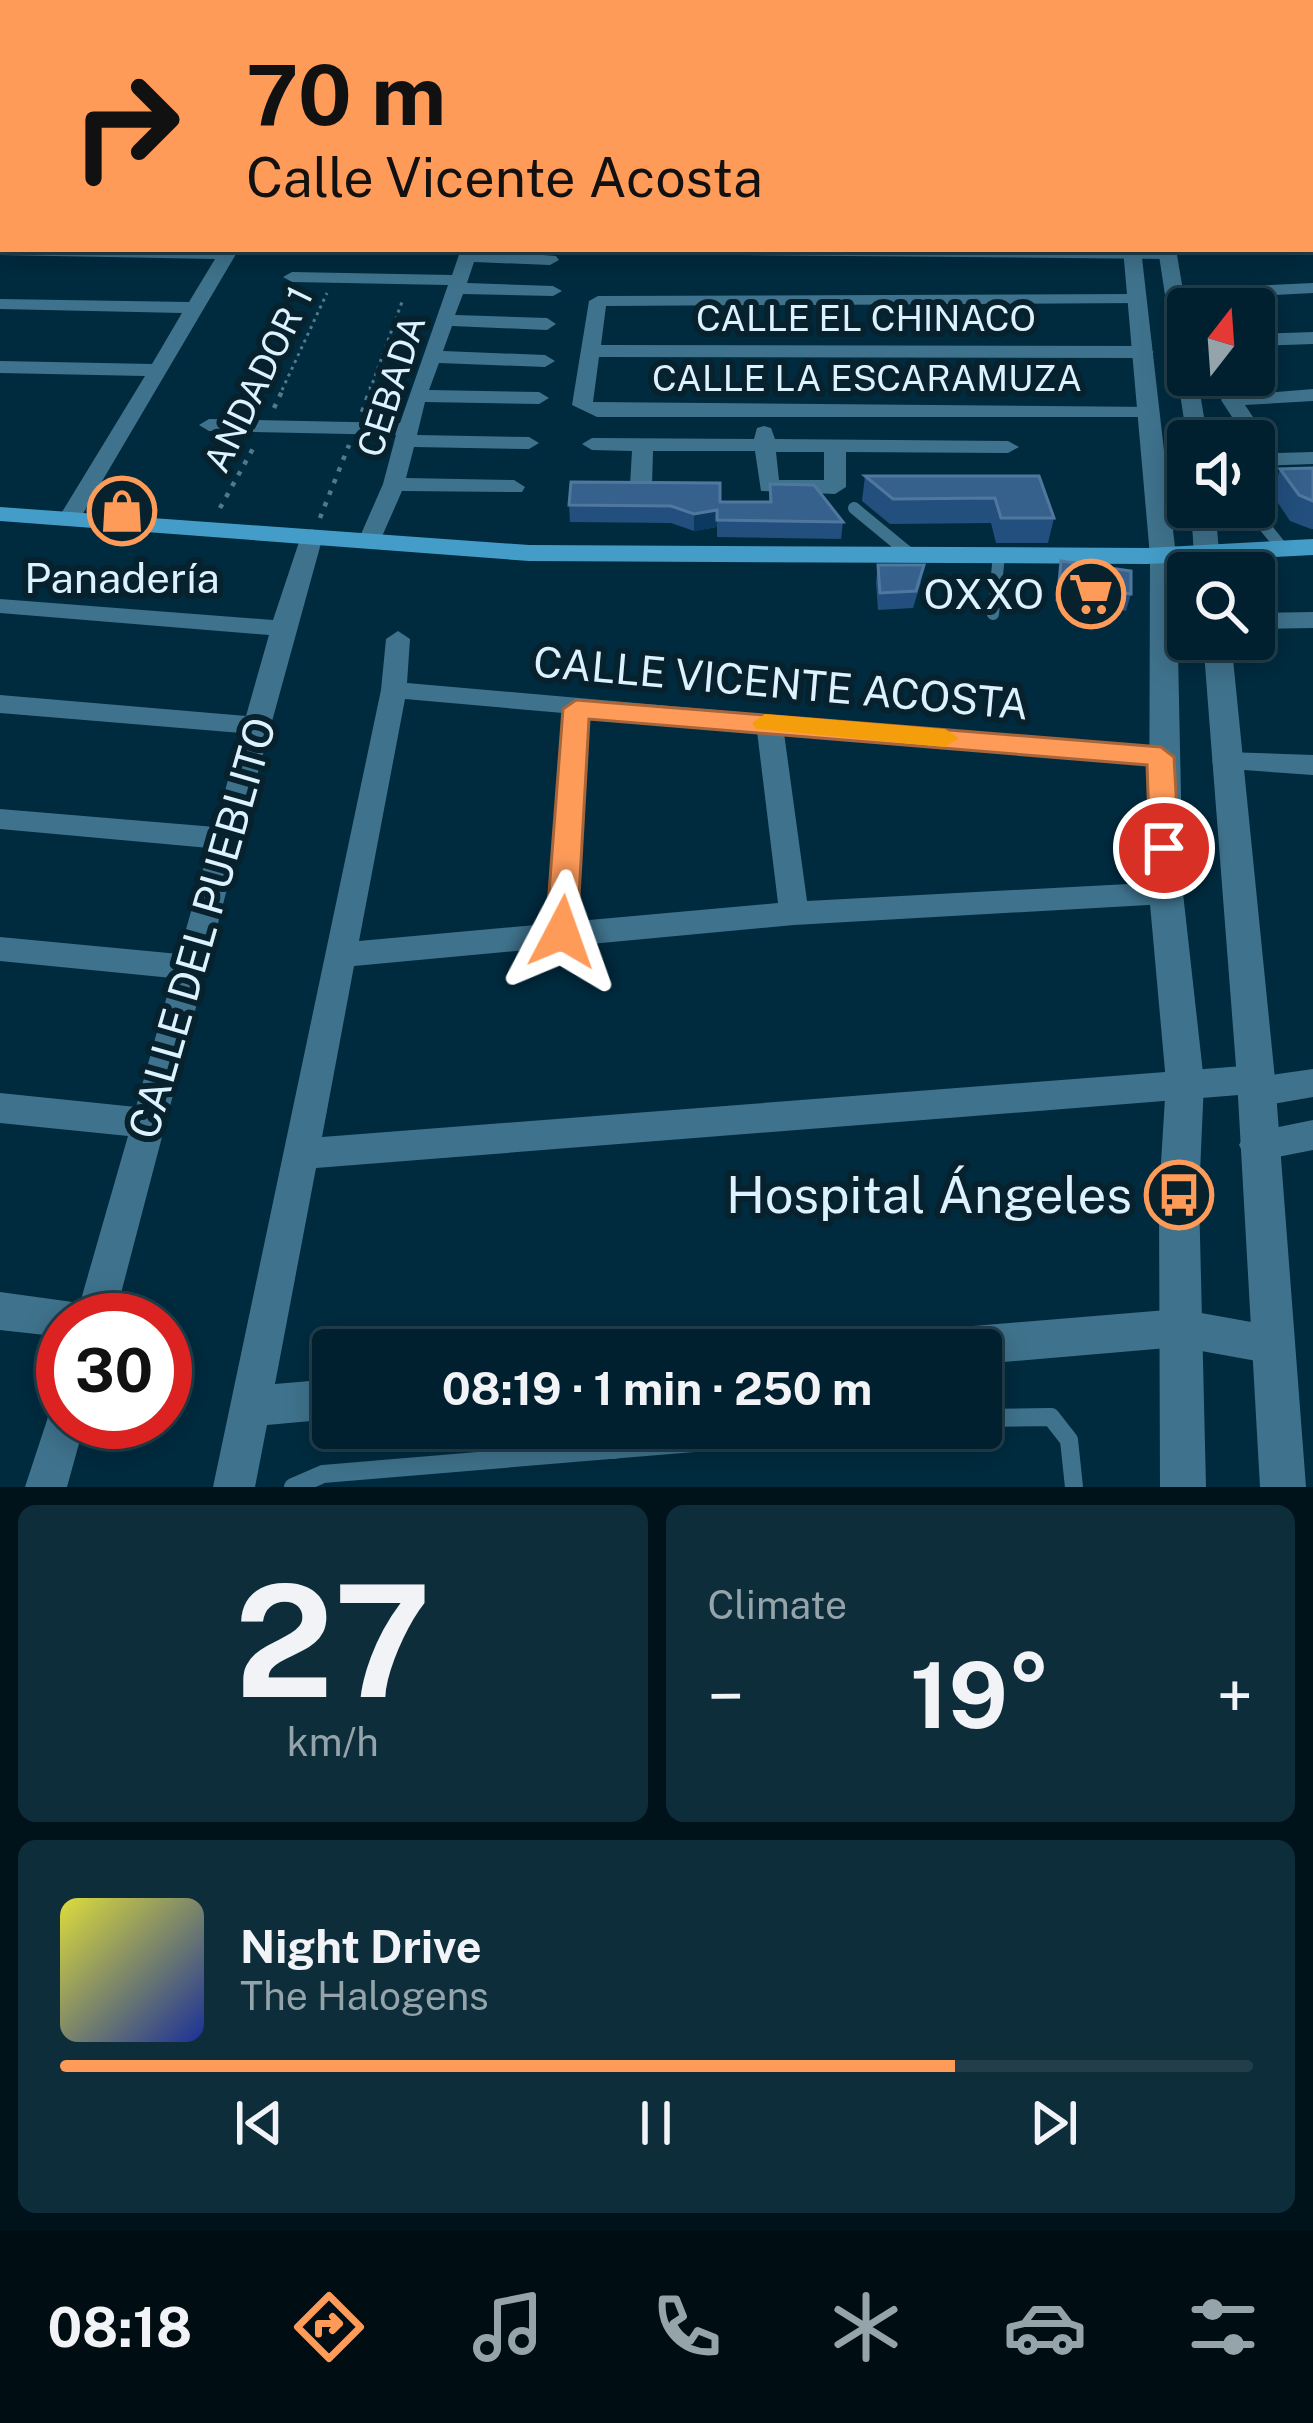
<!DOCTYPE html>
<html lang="en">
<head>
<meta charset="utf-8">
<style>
	:root { --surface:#00202f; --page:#0e2d3b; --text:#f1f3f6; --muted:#95a3aa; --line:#223e4b; --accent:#ff9b59 }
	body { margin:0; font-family:"Public Sans",sans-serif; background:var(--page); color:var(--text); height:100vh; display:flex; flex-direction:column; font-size:45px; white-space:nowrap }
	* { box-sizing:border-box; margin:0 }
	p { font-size:39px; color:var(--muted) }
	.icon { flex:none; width:66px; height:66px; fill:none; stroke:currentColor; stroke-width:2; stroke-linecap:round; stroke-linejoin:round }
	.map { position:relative; height:1487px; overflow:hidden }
	.details { display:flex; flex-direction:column; gap:18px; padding:18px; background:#00121a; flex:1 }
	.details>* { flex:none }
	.guide { position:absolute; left:0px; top:0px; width:1314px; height:252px; box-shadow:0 6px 30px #0003,0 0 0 3px var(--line); background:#ff9b59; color:#111; overflow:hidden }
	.needle { width:78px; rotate:17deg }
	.fabs { position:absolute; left:1167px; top:288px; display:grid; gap:24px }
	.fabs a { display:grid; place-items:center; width:108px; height:108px; border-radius:12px; background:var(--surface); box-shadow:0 6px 30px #0003,0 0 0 3px var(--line); font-size:60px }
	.speed { position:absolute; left:36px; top:1293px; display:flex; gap:24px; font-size:60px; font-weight:700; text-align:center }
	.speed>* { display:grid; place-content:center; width:156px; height:156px; border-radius:50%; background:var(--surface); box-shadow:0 6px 30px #0003,0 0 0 3px var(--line); line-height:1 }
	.speed .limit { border:18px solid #d22; background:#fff; color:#111 }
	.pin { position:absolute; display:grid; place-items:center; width:102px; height:102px; color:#fff; margin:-51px; border:6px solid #fff; border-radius:50%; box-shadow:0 3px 12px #0007 }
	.me { position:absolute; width:132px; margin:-66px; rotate:4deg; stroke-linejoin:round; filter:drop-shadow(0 0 9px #0008) }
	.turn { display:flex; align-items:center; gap:42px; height:252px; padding:0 48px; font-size:54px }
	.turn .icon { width:156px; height:156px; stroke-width:2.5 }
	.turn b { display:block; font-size:84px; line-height:102px }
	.big { font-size:90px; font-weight:700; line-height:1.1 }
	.details .widget { flex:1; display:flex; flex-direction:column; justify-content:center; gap:18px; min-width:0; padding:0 42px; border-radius:18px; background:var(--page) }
	.details .dial { align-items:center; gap:0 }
	.dial b { font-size:156px; line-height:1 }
	.song { display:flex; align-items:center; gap:36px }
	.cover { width:144px; height:144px; border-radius:18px; background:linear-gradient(135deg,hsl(60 70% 55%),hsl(230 70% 35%)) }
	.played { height:12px; border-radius:6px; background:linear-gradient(90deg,var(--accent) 75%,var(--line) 75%) }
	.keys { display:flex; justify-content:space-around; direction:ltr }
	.heat { display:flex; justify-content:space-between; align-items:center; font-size:66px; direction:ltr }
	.details .tiles { flex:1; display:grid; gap:18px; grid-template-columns:1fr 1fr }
	.widget:last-child { grid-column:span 2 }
	.trip { position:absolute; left:312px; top:1329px; width:690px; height:120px; border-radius:12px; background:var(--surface); box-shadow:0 6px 30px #0003,0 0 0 3px var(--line); font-weight:700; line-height:120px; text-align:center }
	.tabs { display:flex; height:192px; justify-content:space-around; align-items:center; background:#000d13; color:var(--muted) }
	.tabs .icon { width:84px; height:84px }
	.tabs .active { color:var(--accent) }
	.tabs b { font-size:54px; color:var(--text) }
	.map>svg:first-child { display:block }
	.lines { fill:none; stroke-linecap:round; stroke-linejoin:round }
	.canal { fill:#11002f; fill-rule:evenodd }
	.path-far1 { stroke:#557889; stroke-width:3; stroke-dasharray:3 4.5; stroke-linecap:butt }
	.path { stroke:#557889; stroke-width:4.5; stroke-dasharray:4.5 8; stroke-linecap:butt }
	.service-far1 { stroke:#3f738d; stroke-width:12 }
	.service { stroke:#3f738d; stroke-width:18 }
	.minor { fill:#3f738d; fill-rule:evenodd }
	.tertiary { fill:#3f738d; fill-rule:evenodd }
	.secondary { fill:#449dc8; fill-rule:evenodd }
	.wall { fill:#224f7e }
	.shaded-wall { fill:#0c395f }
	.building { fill:#36618c; stroke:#50789e; stroke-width:3 }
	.route { fill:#ff9b59; stroke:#a6653a; stroke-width:3 }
	.slow { fill:#f59e0b }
	.labels { text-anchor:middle; stroke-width:12; stroke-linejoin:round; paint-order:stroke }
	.far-street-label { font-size:36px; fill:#dcf2ff; stroke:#07212d }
	.poi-label { font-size:42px; fill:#dcf2ff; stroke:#07212d }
	.street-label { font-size:42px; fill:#dcf2ff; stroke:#07212d }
	.near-poi-label { font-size:51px; fill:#dcf2ff; stroke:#07212d; text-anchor:end }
</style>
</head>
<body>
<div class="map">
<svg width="1313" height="1487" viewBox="0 0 1313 1487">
	<rect width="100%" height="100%" fill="#002b3f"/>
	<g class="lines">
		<rect class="canal" x="0" y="65" width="3" height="8"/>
		<g class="path-far1">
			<path d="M 1062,0 L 1071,0"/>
			<path d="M 282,390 L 327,293"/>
			<path d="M 370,390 L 403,299"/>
		</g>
		<g class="path">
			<path d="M 274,408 L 284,387"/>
			<path d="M 362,412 L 371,387"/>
			<path d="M 220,508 L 255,445"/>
			<path d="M 320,518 L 349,445"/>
		</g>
		<g class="service-far1">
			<path d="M 1249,507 L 1283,549"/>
			<path d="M 854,508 L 911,555"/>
			<path d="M 993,614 L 999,555"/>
		</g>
		<g class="service">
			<path d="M 981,1418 L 1051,1417 L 1069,1440 L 1074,1487"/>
			<path d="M 612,1428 L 614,1450"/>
			<path d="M 293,1487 L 323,1474 L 873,1428"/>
		</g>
		<g class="minor">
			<path d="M 140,0 L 155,0 L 138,3 Z"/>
			<path d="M 210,0 L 225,0 L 208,3 Z"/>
			<path d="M 346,0 L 370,0 L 373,3 L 349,3 Z"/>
			<path d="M 776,0 L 802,0 L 805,3 L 779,3 Z"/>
			<path d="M 1003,0 L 1031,0 L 1034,3 L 1006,3 Z"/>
			<path d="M 1191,0 L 1221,0 L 1224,3 L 1194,3 Z"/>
			<path d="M 1313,48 L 1313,57 L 1311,58 L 1311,49 Z"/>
			<rect x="1311" y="157" width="2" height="10"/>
			<rect x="1311" y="195" width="2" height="10"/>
			<rect x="0" y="196" width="3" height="10"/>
			<rect x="1311" y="237" width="2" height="10"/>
			<path d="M 0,245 L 3,249 L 239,249 L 78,522 L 62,522 L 59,517 L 145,376 L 0,373 L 0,361 L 152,364 L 182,313 L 0,309 L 0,299 L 189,302 L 215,259 L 0,255 Z"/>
			<path d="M 461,249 L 556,256 L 559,260 L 550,265 L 474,262 L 467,283 L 553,286 L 562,291 L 553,296 L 463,294 L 455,315 L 547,318 L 556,324 L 547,330 L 452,326 L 443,351 L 545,355 L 555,361 L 545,367 L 439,363 L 429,390 L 539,392 L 549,398 L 539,404 L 425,402 L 417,435 L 529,437 L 539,443 L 529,449 L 414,447 L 406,478 L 514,480 L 525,487 L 522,492 L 402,491 L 380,541 L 369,548 L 358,541 L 383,484 L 396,435 L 209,431 L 199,425 L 209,419 L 400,423 L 448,285 L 292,282 L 283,277 L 292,272 L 452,275 Z"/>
			<path d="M 630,249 L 1169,249 L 1177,254 L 1168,259 L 639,254 Z"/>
			<path d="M 1313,283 L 1313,293 L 1221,298 L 1228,309 L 1210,309 L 1200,293 L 1209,288 Z"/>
			<path d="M 1136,294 L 1142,295 L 1142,303 L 606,306 L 601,345 L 1144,346 L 1154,352 L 1144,358 L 599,357 L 593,402 L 1154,407 L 1157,411 L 1147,417 L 597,417 L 572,405 L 589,301 L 598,296 Z"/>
			<path d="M 1313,332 L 1313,344 L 1254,346 L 1254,334 Z"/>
			<path d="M 1313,389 L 1313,401 L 1245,405 L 1277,453 L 1313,452 L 1313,464 L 1254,466 L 1254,441 L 1248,441 L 1240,429 L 1193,429 L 1183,423 L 1193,417 L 1232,417 L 1221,400 L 1224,396 Z"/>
			<path d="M 764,426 L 771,428 L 775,439 L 1008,441 L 1019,447 L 1008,453 L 846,452 L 846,487 L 835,494 L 761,491 L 755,451 L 653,451 L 652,485 L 641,492 L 630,485 L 632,451 L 592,450 L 582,444 L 592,438 L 754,439 L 757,428 ZM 776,452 L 824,452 L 824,480 L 779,480 Z"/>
			<path d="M 312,529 L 323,536 L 241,834 L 244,839 L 238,847 L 114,1320 L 63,1320 L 63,1337 L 0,1330 L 0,1292 L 80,1303 L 128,1136 L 0,1123 L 0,1093 L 136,1107 L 172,978 L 0,961 L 0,937 L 179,954 L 209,848 L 0,829 L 0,809 L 215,827 L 241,733 L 0,713 L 0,695 L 246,716 L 269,635 L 0,613 L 0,599 L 273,620 L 301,536 Z"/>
			<path d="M 1313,612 L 1313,628 L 1254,629 L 1254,613 Z"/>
			<path d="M 398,631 L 410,639 L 407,683 L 1171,750 L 1175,757 L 1161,766 L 784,733 L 807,901 L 1166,882 L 1177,885 L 1181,893 L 1177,901 L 1166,904 L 794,925 L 354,966 L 322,1137 L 1256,1065 L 1271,1075 L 1313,1069 L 1313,1097 L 1255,1107 L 1243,1102 L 1239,1095 L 316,1168 L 275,1384 L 333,1379 L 333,1419 L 267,1425 L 255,1487 L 213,1487 L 381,690 L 386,639 ZM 405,699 L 563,713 L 547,924 L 359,941 ZM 589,716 L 757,731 L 778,903 L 578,921 Z"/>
			<path d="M 1226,752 L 1313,755 L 1313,775 L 1216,768 L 1212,761 Z"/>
			<path d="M 1313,1120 L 1313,1150 L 1257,1161 L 1245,1156 L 1239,1145 L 1245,1134 Z"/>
			<path d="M 1179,1309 L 1273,1326 L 1287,1331 L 1293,1345 L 1287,1359 L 1273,1364 L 1179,1347 L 981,1364 L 981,1350 L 894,1350 L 900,1336 L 914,1331 Z"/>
			<path d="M 63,1403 L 63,1422 L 85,1422 L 67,1487 L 25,1487 L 51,1408 Z"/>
		</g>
		<g class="tertiary">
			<rect x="1111" y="0" width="14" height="3"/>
			<path d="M 1123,249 L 1141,249 L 1176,556 L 1183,893 L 1204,1082 L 1199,1195 L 1206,1487 L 1160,1487 L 1159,1195 L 1166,1082 L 1149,893 L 1150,556 Z"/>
			<path d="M 1158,249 L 1176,249 L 1188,320 L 1188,375 L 1197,375 L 1208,441 L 1188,441 L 1188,446 Z"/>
			<path d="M 1191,507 L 1215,507 L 1221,573 L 1195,573 Z"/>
			<path d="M 1203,639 L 1231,639 L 1275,1079 L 1306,1487 L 1260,1487 L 1237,1079 Z"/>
		</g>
		<g class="secondary">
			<path d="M 683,0 L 711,0 L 714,3 L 686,3 Z"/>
			<path d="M 721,0 L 749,0 L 752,3 L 724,3 Z"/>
			<path d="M 1311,97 L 1313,98 L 1313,108 L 1311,107 Z"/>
			<path d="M 0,507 L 529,545 L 1147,548 L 1313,539 L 1313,555 L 1147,564 L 529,561 L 0,521 Z"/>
		</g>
	</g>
	<g class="wall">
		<path d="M 1313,468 L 1313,529 L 1311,529 L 1290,521 L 1272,494 L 1280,469 Z"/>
		<path d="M 865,476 L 1039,476 L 1054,518 L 1048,543 L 996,543 L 991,523 L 890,524 L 862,501 Z"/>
		<path d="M 770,484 L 843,522 L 841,539 L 717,537 L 717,527 L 694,531 L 671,523 L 570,522 L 569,505 L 769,502 Z"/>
		<path d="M 1061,561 L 1131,594 L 1126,611 L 1055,601 Z"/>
		<path d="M 878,565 L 921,582 L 913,608 L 878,610 L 876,582 Z"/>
	</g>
	<path class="shaded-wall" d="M 717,510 L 717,527 L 694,531 L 694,514 Z"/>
	<g class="building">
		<path d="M 1313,468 L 1313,501 L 1299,495 L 1280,469 Z"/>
		<path d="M 865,476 L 1039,476 L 1054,518 L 1001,518 L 995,498 L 893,499 Z"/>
		<path d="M 571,482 L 720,483 L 720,502 L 771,502 L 770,484 L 814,485 L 843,522 L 717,520 L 717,510 L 694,514 L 671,506 L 569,505 Z"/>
		<path d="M 1061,561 L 1131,571 L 1131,594 L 1059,583 Z"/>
		<path d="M 878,565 L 924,565 L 916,591 L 880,593 Z"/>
	</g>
	<path class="route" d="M 576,700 L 1161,747 L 1174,757 L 1179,848 L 1164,859 L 1150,848 L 1147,765 L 589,719 L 577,932 L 562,945 L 546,932 L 563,709 Z"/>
	<path class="slow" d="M 765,714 L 945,729 L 959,738 L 945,747 L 756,729 L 752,723 Z"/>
	<defs>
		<symbol id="shop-ring" viewBox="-11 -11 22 22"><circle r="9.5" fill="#07212d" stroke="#ff9b59" stroke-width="1.5"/><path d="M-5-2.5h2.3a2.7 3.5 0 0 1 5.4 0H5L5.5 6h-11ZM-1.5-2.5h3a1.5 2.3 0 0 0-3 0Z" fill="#ff9b59"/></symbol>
		<symbol id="supermarket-ring" viewBox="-11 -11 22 22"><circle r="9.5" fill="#07212d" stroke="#ff9b59" stroke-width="1.5"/><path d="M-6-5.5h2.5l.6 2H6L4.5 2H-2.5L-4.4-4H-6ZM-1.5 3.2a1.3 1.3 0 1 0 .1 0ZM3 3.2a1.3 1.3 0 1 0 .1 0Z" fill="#ff9b59"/></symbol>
		<symbol id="bus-ring" viewBox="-11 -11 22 22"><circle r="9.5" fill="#07212d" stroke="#ff9b59" stroke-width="1.5"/><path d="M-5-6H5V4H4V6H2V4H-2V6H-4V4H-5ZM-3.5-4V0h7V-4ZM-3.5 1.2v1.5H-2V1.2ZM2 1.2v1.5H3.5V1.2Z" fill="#ff9b59"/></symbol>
	</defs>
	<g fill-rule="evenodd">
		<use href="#shop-ring" x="84" y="473" width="76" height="76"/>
		<use href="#supermarket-ring" x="1053" y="556" width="76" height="76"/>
		<use href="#bus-ring" x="1141" y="1157" width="76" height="76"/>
	</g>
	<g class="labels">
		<g class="far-street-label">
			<text x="866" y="331">CALLE EL CHINACO</text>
			<text x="867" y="391">CALLE LA ESCARAMUZA</text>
			<text transform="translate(258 379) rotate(-64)" y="13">ANDADOR 1</text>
			<text transform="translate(391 386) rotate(-72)" y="13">CEBADA</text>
		</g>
		<g class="poi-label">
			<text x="122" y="593">Panadería</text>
			<text x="1044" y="609" text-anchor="end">OXXO</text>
		</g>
		<g class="street-label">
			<text transform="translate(781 683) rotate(5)" y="15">CALLE VICENTE ACOSTA</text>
			<text transform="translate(202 928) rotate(-74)" y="15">CALLE DEL PUEBLITO</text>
		</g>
		<g class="near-poi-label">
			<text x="1132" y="1213">Hospital Ángeles</text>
		</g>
	</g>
</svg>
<div class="fabs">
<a><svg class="needle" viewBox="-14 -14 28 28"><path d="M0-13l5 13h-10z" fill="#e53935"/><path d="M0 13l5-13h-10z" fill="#95a3aa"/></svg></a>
<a><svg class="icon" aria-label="sound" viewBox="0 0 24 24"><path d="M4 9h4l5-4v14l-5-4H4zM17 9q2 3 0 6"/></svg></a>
<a><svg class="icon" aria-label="search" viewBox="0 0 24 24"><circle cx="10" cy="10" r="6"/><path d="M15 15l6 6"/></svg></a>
</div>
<div class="speed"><div class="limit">30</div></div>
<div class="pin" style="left:1164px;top:848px;background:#d93025"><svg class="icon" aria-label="arrive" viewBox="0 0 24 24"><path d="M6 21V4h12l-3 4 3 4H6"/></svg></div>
<svg class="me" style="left:562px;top:932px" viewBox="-20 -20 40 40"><path d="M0-17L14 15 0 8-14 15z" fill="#ff9b59" stroke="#fff" stroke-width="4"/></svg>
<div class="trip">08:19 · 1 min · 250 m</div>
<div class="guide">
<div class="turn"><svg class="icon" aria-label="right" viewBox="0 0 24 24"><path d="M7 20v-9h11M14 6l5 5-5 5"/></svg><div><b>70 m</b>Calle Vicente Acosta</div></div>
</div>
</div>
<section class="details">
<div class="tiles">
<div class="widget dial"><b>27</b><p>km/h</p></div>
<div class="widget"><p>Climate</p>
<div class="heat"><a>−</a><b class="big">19°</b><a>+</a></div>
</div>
<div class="widget">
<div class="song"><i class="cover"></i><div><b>Night Drive</b><p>The Halogens</p></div></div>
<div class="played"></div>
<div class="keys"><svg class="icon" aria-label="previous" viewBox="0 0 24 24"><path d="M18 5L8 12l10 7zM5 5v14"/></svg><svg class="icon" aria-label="pause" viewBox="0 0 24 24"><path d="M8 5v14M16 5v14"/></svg><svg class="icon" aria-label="next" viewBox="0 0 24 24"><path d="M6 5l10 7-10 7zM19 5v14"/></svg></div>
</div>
</div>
</section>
<nav class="tabs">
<b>08:18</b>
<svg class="icon active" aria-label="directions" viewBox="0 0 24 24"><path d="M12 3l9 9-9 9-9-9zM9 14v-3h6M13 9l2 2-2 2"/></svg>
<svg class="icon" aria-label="music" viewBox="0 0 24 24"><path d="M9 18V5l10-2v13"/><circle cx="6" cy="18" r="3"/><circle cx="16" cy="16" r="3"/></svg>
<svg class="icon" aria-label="phone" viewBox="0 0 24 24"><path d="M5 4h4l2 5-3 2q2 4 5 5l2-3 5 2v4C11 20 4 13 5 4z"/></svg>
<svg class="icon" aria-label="climate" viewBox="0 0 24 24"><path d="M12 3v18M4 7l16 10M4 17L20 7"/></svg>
<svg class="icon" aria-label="car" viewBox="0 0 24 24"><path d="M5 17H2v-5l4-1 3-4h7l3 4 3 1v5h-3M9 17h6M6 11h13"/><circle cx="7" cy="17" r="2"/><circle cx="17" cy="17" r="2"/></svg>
<svg class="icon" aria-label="filters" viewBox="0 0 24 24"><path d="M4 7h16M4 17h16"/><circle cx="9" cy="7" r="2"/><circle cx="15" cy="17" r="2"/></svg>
</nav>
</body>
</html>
